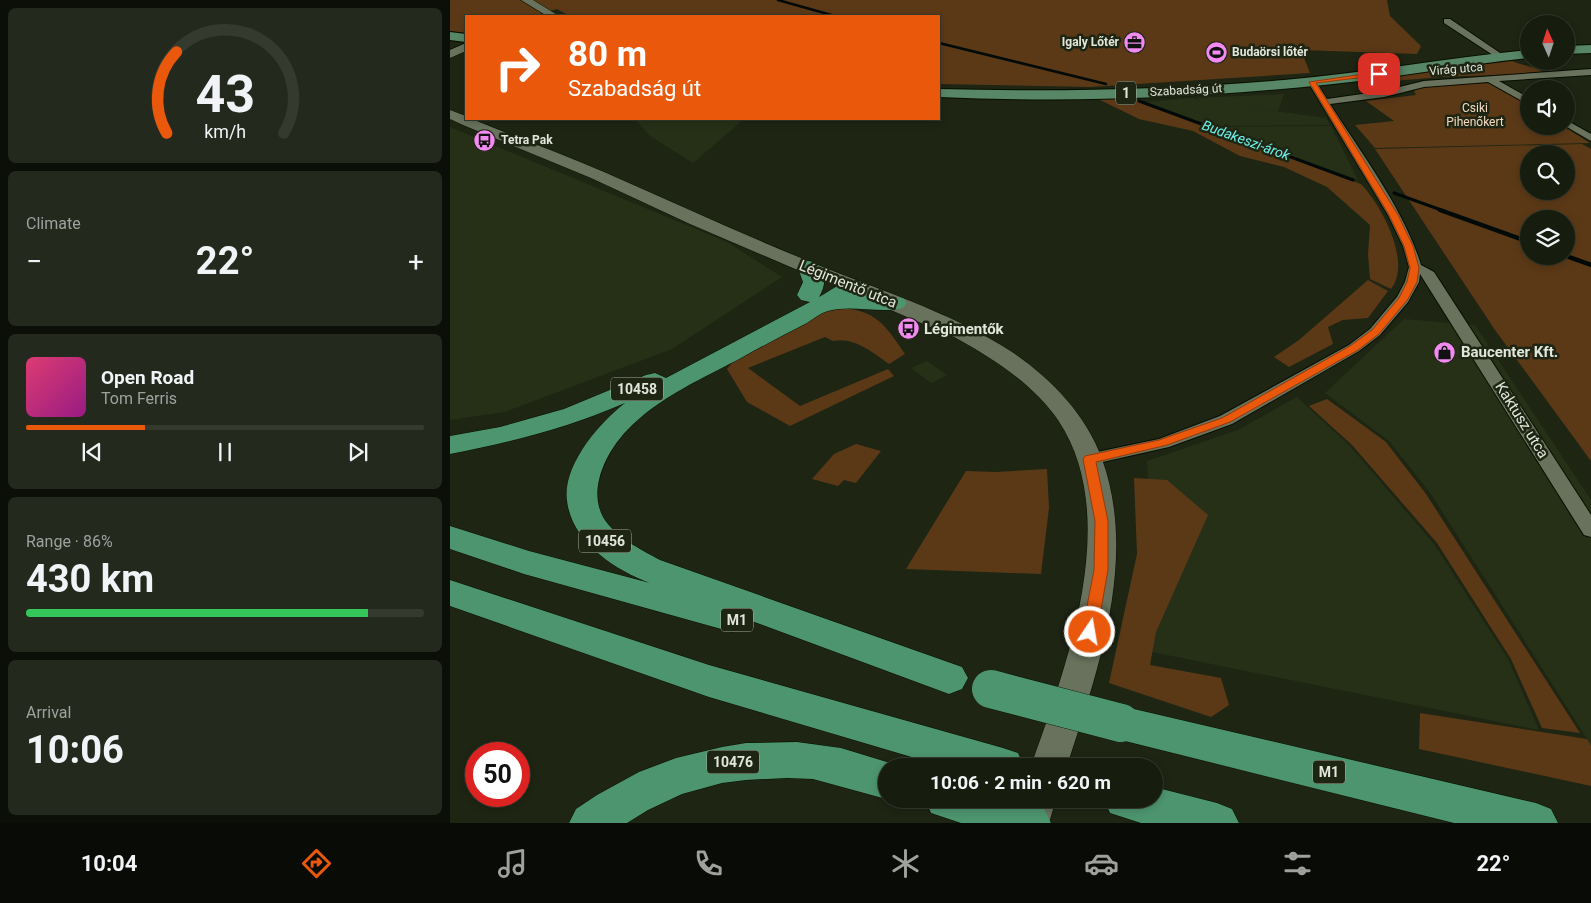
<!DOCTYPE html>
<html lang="en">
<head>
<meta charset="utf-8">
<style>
	:root { --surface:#161c0e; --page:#23291c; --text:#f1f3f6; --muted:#9ea19e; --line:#353a2e; --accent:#ea580c }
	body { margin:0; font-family:Roboto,sans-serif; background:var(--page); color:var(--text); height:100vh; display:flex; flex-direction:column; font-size:19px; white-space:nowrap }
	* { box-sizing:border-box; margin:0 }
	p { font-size:16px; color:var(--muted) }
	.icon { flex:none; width:28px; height:28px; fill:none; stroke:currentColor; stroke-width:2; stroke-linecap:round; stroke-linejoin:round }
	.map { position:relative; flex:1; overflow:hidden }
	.sheet { display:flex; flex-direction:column; gap:8px; padding:8px; background:#0c0f08; width:450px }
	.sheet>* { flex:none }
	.top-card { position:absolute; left:15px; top:15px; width:475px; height:105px; border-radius:0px; box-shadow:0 2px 8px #0003,0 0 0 1px var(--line); background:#ea580c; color:#fff; overflow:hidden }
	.needle { width:32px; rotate:357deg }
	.controls { position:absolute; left:1070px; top:15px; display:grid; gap:10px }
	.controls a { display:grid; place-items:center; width:55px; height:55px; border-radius:50%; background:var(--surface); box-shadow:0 2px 8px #0003,0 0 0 1px var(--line); font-size:25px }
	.speed { position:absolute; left:15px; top:742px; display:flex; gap:10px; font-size:25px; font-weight:700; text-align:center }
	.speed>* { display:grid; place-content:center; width:65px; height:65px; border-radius:50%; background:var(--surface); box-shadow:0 2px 8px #0003,0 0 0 1px var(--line); line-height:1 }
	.speed .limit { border:8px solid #d22; background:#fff; color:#111 }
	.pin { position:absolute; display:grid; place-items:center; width:42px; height:42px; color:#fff; margin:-21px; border-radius:10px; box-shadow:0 2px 8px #0006 }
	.me { position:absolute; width:55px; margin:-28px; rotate:12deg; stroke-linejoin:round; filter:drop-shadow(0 0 4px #0008) }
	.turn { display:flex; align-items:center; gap:18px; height:105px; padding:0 20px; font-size:22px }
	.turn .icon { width:65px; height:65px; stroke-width:2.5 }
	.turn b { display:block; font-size:35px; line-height:42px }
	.big { font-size:38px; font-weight:700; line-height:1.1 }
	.sheet .tile { flex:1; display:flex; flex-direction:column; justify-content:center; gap:8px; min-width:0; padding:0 18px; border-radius:8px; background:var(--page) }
	.sheet .dial { align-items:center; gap:0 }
	.dial svg { height:130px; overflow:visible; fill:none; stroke:var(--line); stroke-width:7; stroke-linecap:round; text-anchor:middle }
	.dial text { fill:var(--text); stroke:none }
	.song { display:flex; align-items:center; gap:15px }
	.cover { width:60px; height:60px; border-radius:8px; background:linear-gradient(135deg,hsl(340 70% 55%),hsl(310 70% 35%)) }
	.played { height:5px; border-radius:2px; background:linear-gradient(90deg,var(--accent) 30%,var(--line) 30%) }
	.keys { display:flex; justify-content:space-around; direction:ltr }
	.heat { display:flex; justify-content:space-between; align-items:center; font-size:28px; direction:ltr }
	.charge { height:8px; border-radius:4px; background:linear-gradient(90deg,#34c759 86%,var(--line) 0) }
	.trip { position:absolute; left:428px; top:758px; width:285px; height:50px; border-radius:25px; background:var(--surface); box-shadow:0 2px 8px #0003,0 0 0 1px var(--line); font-weight:700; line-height:50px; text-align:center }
	.menu { display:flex; height:80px; justify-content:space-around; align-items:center; background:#090b06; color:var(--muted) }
	.menu .icon { width:35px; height:35px }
	.menu .on { color:var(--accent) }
	.menu b { font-size:22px; color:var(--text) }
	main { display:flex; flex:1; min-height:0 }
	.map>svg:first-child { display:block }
	.built { fill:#263017 }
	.green { fill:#5b3917; fill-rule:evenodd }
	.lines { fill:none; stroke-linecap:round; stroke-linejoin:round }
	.stream-far2 { stroke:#020a09; stroke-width:2.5 }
	.stream-far1 { stroke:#020a09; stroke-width:3 }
	.stream { stroke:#020a09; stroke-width:4.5 }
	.minor-casing { stroke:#080e01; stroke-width:2 }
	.secondary-casing { stroke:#080e01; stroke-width:1 }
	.primary-casing { stroke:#080e01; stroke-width:2 }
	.motorway-casing { stroke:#080e01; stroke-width:1 }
	.minor { fill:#68725c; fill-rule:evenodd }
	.secondary { fill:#68725c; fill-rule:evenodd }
	.primary { fill:#588767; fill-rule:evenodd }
	.motorway { fill:#4d956f; fill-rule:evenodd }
	.motorway-bridge-casing { stroke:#080e01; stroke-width:39; stroke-linecap:butt }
	.motorway-bridge { stroke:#4d956f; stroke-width:38 }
	.route { fill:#ea580c; stroke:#983908 }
	.labels { text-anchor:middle; stroke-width:5; stroke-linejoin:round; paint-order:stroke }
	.far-poi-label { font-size:12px; font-weight:bold; fill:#e2e7db; stroke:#1e2513; text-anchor:start }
	.far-street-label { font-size:12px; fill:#e2e7db; stroke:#1e2513 }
	.far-park-label { font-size:12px; fill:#f6d9c0; stroke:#1e2513 }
	.shield { fill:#1e2513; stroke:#a7ad9f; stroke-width:1 }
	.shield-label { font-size:14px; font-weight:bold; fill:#e2e7db }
	.far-water-label { font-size:14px; font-style:italic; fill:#6ef1ea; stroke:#1e2513 }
	.street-label { font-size:15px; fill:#e2e7db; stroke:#1e2513 }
	.poi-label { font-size:15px; font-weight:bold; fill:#e2e7db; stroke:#1e2513; text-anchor:start }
</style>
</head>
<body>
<main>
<section class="sheet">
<div class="tile dial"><svg viewBox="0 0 100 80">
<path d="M14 69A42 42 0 1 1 86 69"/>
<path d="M14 69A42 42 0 0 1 20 19" stroke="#ea580c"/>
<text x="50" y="56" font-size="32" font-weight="700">43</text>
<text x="50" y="72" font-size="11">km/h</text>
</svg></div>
<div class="tile"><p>Climate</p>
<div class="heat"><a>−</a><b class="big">22°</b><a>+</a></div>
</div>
<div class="tile">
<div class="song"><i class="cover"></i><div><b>Open Road</b><p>Tom Ferris</p></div></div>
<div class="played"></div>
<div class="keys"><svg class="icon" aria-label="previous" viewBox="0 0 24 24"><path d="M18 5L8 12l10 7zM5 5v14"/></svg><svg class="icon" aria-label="pause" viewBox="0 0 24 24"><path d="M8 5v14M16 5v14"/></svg><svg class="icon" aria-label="next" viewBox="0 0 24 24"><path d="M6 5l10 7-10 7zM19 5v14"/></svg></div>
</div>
<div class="tile"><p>Range · 86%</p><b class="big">430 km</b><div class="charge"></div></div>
<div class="tile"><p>Arrival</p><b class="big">10:06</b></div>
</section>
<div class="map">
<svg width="1141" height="823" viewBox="0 0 1141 823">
	<rect width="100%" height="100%" fill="#1e2513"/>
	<g class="built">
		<path d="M 834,94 L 828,111 L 782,105 L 876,118 L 880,125 L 760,126 L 696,102 L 743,98 L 750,101 L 746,98 Z"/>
		<path d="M 185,119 L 294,119 L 243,163 L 200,136 Z"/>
		<path d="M 881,126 L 908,180 L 762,127 Z"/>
		<path d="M 0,127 L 277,242 L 332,277 L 222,349 L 55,412 L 0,420 Z"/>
		<path d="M 954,319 L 1025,325 L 1141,500 L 1141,745 L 981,494 L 939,441 L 875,393 Z"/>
		<path d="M 477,361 L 497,375 L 481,383 L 461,368 Z"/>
		<path d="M 847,397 L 900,446 L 984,544 L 1058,659 L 1089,730 L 692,650 L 704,568 L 697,461 L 788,430 Z"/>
	</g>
	<g class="green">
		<path d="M 0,0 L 937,0 L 940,16 L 971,46 L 967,54 L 851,50 L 860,73 L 640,87 L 489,84 L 489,16 L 120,16 L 107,9 L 83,16 L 16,16 L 16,33 L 0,31 Z"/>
		<path d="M 1060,60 C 1072,66 1084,66 1095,73 L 992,77 L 930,82 L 921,85 L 916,84 L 958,73 Z"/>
		<path d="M 1038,83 L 1079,105 L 1079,126 L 1113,126 L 1140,143 L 925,148 L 905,125 L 944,121 L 916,101 L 966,95 L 964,91 L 975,86 Z"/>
		<path d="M 648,99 L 682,99 L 911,184 C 932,206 962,262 941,289 L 920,279 L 918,254 L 920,225 L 877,187 L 834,167 L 790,156 L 743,131 L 689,119 Z"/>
		<path d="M 1132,144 L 1141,149 L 1141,461 L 1045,330 L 925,149 ZM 1079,154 L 1116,154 L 1116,191 L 1079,191 ZM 1079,219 L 1116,219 L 1116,256 L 1079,256 Z"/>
		<path d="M 918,280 L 938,291 L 918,318 L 893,320 L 878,327 L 883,344 L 839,367 L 824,357 L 849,340 Z"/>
		<path d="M 389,308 C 427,310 435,325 455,354 L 439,364 C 422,352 404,337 383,341 L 375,337 L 298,368 L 350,406 L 438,369 L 444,376 L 340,426 L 297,402 L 277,369 L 286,358 L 374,312 Z"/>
		<path d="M 877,399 L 936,442 L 976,494 L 1130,733 L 1092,728 L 1061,659 L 987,543 L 902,445 L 859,406 Z"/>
		<path d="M 406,444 L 431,451 L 406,483 L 394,480 L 388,486 L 362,479 L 384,454 Z"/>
		<path d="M 597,469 L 599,508 L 591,574 L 456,569 L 516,471 L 546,472 Z"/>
		<path d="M 684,478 L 717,480 L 758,515 L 706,632 L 700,665 L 771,678 L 779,705 L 761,717 L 659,683 L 687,554 Z"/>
		<path d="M 970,713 L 1137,739 L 1141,745 L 1141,786 L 969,749 Z"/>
	</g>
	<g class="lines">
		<g class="stream-far2">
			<path d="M 328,0 L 385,16"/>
			<path d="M 489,43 L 656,84"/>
		</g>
		<g class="stream-far1">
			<path d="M 689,101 L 903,180"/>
			<path d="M 944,193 L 994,211"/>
		</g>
		<g class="stream">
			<path d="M 990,210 L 1079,242"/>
			<path d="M 1116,256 L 1141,265"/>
		</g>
		<defs>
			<g id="minor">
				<path d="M 994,19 L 1000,19 L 1056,57 L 1049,59 L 994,23 Z"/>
				<path d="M 1141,69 L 1141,75 L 1049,81 L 1079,98 L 1079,105 L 1038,82 L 974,87 L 934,97 L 880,104 C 911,153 954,209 971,265 L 984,272 L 1141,515 L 1141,537 L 1134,535 L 970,274 L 969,282 L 958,302 L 930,335 L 909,351 L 782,424 L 719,447 L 639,465 L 633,463 L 630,459 L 633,455 L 709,439 L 770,416 L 899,345 L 920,329 L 947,297 L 955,282 L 959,267 L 953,246 L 938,215 L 858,82 L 859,80 L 865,80 L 877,99 L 933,91 L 974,81 Z"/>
				<path d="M 1116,120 L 1141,134 L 1141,141 L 1115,126 L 1116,126 Z"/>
			</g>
			<g id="secondary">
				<path d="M 71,0 L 83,0 L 109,16 L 97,16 Z"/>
				<path d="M 16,43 L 16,51 L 0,58 L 0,50 Z"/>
				<path d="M 0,110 L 16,116 L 16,119 L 22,119 C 66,137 110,153 154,172 C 220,201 285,231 351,258 C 420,287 500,311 562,352 C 600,378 636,414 652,459 C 688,559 648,670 617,766 L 581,766 C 616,667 673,517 608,420 C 583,384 544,359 506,338 L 240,224 L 141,178 L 13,125 L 0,119 Z"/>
				<path d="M 570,799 L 606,799 L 599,823 L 561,823 Z"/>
			</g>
			<g id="primary">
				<path d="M 0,32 L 16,34 L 16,42 L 0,40 Z"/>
				<path d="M 1141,45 L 1141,53 L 1116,54 L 1116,46 Z"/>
				<path d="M 1079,50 L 1079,58 C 1013,65 949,77 883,84 C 752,98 620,103 489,97 L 489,89 C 604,92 719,90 834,80 C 916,73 997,58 1079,50 Z"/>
			</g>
			<g id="motorway">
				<path d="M 359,261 L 367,263 C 375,275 377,284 369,297 C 383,289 396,278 412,282 L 415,287 L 407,295 L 453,298 L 457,303 L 453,308 C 429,314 402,304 378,311 C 370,313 362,320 355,324 C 334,335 312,346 291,358 C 238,386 165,416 149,480 C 146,492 147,506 153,517 C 165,537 190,549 210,560 L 512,667 L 518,678 L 512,689 L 499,694 L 299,620 L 295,628 L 282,632 L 74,574 L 0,549 L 0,526 L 79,551 L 200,583 C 165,570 122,542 117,501 C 112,466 149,423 175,403 C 118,428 61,442 0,454 L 0,436 L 50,427 L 114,409 L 196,375 L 205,373 L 216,378 L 360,302 L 351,300 L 347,295 L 353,282 L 348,268 L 351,263 Z"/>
				<path d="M 0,580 L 259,665 L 553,748 L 568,753 L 574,766 L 492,766 L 259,697 L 0,606 Z"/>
				<path d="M 671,706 L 1086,803 L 1101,809 L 1108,823 L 1004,823 L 671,740 L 657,735 L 651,723 L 657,711 Z"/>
				<path d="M 347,742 L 391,748 L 450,766 L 436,766 L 436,799 L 363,779 L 337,778 L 296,780 L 272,783 L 232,794 L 198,810 L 177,823 L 119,823 L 126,809 L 147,795 L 189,772 L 226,758 L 272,747 L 296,743 Z"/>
				<path d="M 704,787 L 767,803 L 782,809 L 789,823 L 691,823 L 660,813 L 654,799 L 704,799 Z"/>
				<path d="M 475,799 L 565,799 L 594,809 L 601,823 L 511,823 L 481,813 Z"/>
			</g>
		</defs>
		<use href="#minor" class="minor-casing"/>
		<use href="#secondary" class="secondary-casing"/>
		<use href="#primary" class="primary-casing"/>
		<use href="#motorway" class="motorway-casing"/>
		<use href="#minor" class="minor"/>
		<use href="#secondary" class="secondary"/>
		<use href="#primary" class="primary"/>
		<use href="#motorway" class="motorway"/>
		<defs>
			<path id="motorway-bridge" d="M 541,689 L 671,723"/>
		</defs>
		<use href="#motorway-bridge" class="motorway-bridge-casing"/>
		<use href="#motorway-bridge" class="motorway-bridge"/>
	</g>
	<path class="route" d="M 929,72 L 931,75 L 866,83 L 948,215 L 963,246 L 969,268 L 967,282 L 958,299 L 929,334 L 908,350 L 780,422 L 717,445 L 646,462 L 658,521 L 658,570 L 647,632 L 645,636 L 640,637 L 635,636 L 632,632 L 644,570 L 645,521 L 633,459 L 635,456 L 709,440 L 772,418 L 900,346 L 922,330 L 949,298 L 957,282 L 960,268 L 954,246 L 939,215 L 859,82 Z"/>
	<defs>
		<symbol id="office-disc" viewBox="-11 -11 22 22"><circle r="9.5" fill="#f38af1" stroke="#1e2513"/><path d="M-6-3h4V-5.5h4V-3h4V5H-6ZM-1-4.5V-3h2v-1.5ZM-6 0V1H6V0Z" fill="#111"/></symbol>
		<symbol id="stadium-disc" viewBox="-11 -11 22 22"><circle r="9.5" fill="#f38af1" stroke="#1e2513"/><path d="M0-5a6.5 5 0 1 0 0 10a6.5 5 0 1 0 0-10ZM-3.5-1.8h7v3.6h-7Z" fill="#111"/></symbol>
		<symbol id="bus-disc" viewBox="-11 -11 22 22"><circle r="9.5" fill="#f38af1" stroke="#1e2513"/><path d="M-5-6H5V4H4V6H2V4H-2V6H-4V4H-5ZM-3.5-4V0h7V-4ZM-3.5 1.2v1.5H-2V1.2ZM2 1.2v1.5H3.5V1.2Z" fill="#111"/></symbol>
		<symbol id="shop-disc" viewBox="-11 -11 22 22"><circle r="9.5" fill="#f38af1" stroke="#1e2513"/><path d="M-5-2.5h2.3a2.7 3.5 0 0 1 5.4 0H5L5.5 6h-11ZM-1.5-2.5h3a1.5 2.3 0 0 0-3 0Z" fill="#111"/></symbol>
	</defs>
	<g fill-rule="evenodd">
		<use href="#office-disc" x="672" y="30" width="25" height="25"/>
		<use href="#stadium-disc" x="754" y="40" width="25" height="25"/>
		<use href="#bus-disc" x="22" y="128" width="25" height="25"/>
		<use href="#bus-disc" x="446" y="316" width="25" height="25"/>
		<use href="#shop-disc" x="982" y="340" width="25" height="25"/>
	</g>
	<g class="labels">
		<g class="far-poi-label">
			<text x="669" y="46" text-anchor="end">Igaly Lőtér</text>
			<text x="782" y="56">Budaörsi lőtér</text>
			<text x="51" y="144">Tetra Pak</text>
		</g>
		<g class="far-street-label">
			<text transform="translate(1006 69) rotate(-5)" y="4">Virág utca</text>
			<text transform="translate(736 90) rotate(-3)" y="4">Szabadság út</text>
		</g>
		<g class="far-park-label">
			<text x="1025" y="112">Csiki<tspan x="1025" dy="14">Pihenőkert</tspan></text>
		</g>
		<g class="shield">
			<rect x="666" y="81.5" width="20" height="23" rx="4"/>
			<rect x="161" y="377.5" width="52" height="23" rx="4"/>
			<rect x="129" y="529.5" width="52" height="23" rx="4"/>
			<rect x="271" y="608.5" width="32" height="23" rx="4"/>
			<rect x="257" y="750.5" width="52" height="23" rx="4"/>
			<rect x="863" y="760.5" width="32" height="23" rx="4"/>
		</g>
		<g class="shield-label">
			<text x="676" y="98">1</text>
			<text x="187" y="394">10458</text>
			<text x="155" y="546">10456</text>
			<text x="287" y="625">M1</text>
			<text x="283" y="767">10476</text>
			<text x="879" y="777">M1</text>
		</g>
		<g class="far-water-label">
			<text transform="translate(796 140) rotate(20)" y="5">Budakeszi-árok</text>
		</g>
		<g class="street-label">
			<text transform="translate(398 284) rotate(22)" y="5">Légimentő utca</text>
			<text transform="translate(1072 420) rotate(58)" y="5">Kaktusz utca</text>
		</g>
		<g class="poi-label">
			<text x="474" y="334">Légimentők</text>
			<text x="1011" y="357">Baucenter Kft.</text>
		</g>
	</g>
</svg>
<div class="controls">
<a><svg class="needle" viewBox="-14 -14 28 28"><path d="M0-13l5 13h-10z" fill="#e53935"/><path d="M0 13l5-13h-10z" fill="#9ea19e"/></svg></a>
<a><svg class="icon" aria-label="sound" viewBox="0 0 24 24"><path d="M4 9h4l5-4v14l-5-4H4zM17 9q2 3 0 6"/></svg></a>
<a><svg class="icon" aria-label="search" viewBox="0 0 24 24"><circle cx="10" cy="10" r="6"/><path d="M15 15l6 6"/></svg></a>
<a><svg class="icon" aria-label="layers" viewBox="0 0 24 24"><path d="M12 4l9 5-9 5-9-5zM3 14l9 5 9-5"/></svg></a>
</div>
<div class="speed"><div class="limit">50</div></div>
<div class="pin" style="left:929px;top:74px;background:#d93025"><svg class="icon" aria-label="arrive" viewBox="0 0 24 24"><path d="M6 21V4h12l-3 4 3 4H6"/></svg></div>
<svg class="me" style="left:640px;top:632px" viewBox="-20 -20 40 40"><circle r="17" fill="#ea580c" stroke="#fff" stroke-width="3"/><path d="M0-11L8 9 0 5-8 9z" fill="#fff"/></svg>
<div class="trip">10:06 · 2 min · 620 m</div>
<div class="top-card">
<div class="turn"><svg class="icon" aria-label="right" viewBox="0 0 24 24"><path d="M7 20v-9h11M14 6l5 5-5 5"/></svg><div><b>80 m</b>Szabadság út</div></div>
</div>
</div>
</main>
<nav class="menu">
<b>10:04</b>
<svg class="icon on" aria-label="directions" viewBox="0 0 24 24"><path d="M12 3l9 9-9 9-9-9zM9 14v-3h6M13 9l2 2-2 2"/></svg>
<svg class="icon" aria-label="music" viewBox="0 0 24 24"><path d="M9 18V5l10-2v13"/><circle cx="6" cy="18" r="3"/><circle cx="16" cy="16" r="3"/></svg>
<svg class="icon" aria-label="phone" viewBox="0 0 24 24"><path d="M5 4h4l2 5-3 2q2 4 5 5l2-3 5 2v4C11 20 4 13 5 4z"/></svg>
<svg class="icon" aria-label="climate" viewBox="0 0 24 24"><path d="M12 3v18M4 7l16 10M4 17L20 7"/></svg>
<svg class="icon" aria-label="car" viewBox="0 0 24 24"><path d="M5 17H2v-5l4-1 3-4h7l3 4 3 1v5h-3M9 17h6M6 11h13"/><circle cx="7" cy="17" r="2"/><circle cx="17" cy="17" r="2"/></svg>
<svg class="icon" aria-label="filters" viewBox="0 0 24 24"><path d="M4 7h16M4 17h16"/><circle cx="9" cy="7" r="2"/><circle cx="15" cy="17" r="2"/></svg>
<b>22°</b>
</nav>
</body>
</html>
